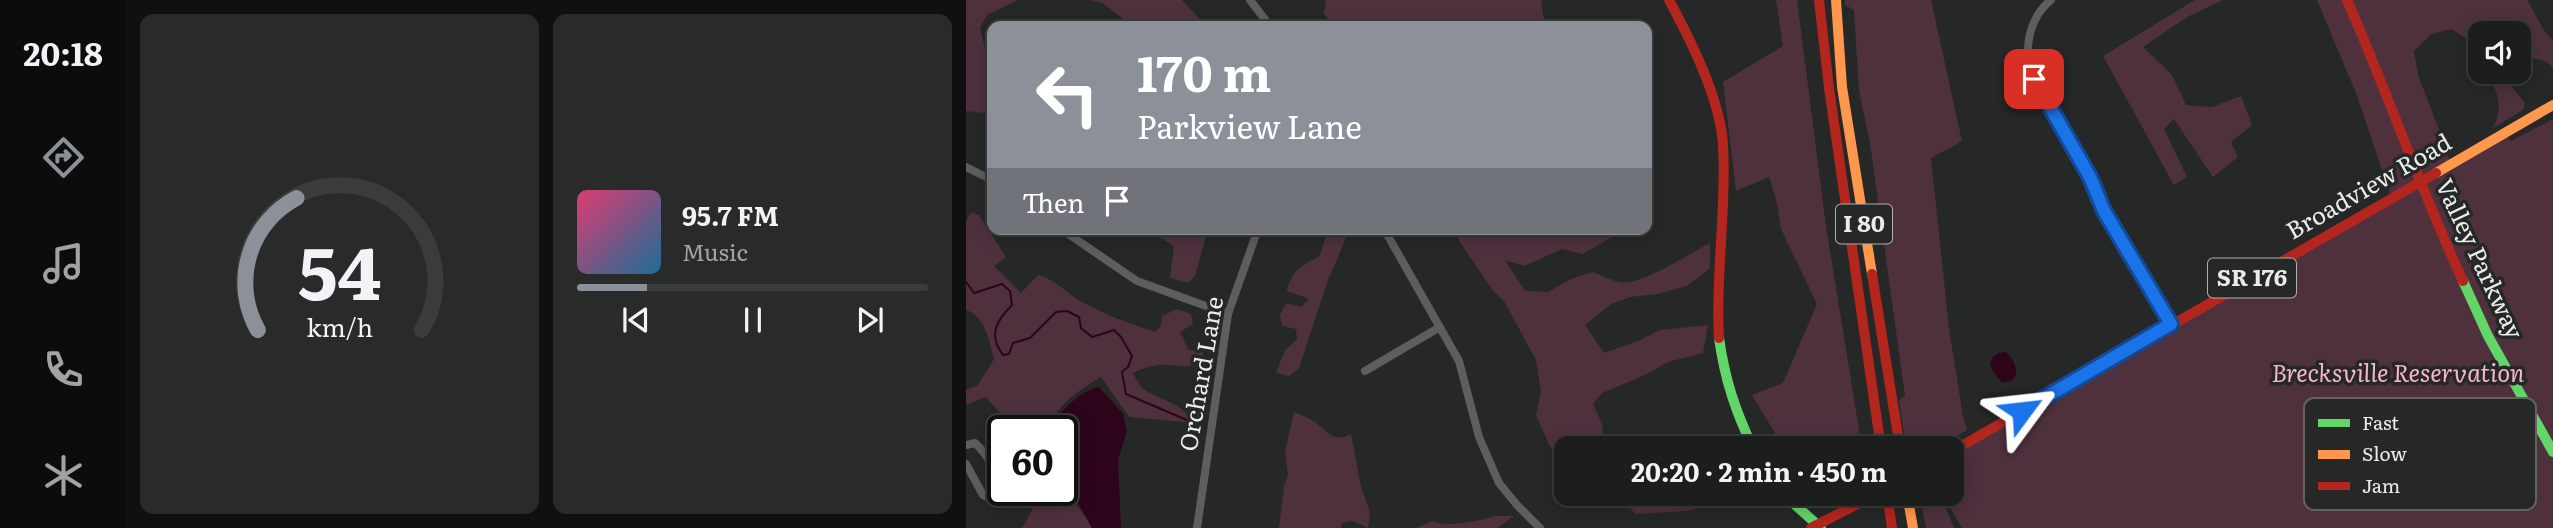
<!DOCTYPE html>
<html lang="en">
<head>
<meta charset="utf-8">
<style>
	:root { --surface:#1c1d1d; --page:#292a2a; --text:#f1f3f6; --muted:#a0a2a4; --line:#3a3b3b; --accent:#8c9099 }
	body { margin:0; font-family:Literata,serif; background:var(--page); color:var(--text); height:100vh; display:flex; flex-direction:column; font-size:26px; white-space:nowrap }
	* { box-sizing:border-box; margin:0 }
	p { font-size:23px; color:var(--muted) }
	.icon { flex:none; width:38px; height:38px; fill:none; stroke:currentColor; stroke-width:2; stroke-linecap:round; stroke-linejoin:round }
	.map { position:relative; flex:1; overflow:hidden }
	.drawer { display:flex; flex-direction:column; gap:14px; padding:14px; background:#0f1010; width:840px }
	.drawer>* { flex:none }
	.hud { position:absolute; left:21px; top:21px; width:665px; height:214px; border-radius:14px; box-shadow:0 4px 18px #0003,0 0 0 2px var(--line); background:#8c9099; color:#fff; overflow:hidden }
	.buttons { position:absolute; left:1502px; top:21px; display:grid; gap:14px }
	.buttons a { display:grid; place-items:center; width:63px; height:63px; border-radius:14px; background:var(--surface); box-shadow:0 4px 18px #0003,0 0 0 2px var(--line); font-size:35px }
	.speed { position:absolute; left:21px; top:415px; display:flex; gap:14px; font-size:35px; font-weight:700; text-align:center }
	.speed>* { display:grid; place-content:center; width:91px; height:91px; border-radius:50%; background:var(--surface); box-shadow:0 4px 18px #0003,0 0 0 2px var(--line); line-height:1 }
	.speed .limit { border:4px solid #111; border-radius:10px; background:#fff; color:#111 }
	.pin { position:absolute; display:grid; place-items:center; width:60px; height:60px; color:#fff; margin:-30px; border-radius:14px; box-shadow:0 4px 10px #0006 }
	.me { position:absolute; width:77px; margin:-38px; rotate:60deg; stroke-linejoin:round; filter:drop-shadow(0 0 5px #0008) }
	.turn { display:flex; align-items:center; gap:24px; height:147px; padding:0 35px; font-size:32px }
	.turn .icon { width:91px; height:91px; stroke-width:2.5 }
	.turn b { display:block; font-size:49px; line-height:60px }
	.then { display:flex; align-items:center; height:66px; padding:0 35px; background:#0003; gap:14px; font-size:26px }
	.drawer .tile { flex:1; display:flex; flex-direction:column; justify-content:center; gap:10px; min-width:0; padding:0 24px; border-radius:14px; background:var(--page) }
	.drawer .dial { align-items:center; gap:0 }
	.dial svg { height:182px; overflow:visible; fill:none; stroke:var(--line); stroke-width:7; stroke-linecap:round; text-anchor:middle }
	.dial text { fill:var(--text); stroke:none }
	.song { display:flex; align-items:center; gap:21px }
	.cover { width:84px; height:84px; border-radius:10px; background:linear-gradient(135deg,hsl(340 70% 55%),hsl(200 70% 35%)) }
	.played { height:7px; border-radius:4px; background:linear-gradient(90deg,var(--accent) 20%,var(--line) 20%) }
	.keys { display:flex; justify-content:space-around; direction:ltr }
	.drawer .tiles { flex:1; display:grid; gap:14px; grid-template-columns:repeat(2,1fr) }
	.trip { position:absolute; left:588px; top:436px; width:410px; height:70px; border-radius:14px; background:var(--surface); box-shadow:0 4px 18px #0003,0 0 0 2px var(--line); font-weight:700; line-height:70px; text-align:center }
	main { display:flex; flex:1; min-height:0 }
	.tabs { display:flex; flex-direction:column; width:126px; justify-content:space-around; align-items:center; background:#0b0c0c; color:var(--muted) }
	.tabs .icon { width:49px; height:49px }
	.tabs .active { color:var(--accent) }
	.tabs b { font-size:32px; color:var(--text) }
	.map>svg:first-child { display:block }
	.green { fill:#4f313e }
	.water { fill:#2d041a }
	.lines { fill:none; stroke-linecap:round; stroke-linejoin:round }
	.stream { stroke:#2d041a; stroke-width:2 }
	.street { stroke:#5d5e5e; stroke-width:8 }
	.fast { stroke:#63d668; stroke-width:10 }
	.slow { stroke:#ff974d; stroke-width:10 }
	.jam { stroke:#b3261e; stroke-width:10 }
	.route-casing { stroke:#114b97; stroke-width:18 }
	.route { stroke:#1a73e8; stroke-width:12 }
	.labels { text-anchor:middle; stroke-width:7; stroke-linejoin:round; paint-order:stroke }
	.shield { fill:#252827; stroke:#afb1b1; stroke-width:2 }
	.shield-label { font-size:23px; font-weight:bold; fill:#eaecec }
	.street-label { font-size:24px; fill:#eaecec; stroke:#252827 }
	.park-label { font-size:24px; font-style:italic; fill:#f6b2ce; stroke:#252827 }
	.key { fill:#252827; stroke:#606362; stroke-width:2 }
	.key-label { font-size:19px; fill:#eaecec }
</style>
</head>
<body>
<main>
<nav class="tabs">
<b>20:18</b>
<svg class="icon active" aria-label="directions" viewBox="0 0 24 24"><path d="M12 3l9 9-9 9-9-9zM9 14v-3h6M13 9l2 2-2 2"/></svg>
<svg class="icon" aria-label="music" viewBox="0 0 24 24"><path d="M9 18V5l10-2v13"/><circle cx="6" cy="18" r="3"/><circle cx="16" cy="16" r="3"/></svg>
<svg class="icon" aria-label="phone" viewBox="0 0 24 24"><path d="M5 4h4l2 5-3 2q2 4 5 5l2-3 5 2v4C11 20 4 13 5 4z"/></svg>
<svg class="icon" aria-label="climate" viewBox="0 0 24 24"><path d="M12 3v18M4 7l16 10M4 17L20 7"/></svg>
</nav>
<section class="drawer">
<div class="tiles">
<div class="tile dial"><svg viewBox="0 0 100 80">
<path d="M14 69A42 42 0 1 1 86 69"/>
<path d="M14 69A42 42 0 0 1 31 11" stroke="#8c9099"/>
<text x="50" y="56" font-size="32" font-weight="700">54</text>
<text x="50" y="72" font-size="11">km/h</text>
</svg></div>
<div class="tile">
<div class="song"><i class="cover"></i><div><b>95.7 FM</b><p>Music</p></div></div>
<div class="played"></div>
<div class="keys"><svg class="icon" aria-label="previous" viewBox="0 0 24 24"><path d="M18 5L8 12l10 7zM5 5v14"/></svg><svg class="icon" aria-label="pause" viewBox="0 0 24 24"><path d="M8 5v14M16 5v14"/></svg><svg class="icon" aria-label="next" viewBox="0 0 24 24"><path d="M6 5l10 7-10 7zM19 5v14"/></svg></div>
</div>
</div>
</section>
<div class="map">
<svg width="1587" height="528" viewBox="0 0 1587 528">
	<rect width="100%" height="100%" fill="#262727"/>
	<g class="green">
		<path d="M 0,0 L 52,0 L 21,15 L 14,28 L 26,77 L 26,117 L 20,113 L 0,111 Z"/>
		<path d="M 123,0 L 216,0 L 240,26 L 166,26 L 137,3 Z"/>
		<path d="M 360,0 L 575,0 L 579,26 L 367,26 L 358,13 Z"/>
		<path d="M 810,0 L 831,0 L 860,226 L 896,448 L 818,448 L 786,395 L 817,383 L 851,304 L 815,229 L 811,203 L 803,177 L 770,191 L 757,82 L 817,46 Z"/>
		<path d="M 879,0 L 965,0 L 996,141 L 965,158 L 983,328 L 997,417 L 1001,430 L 969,448 L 940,448 L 933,400 L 939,396 L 904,143 L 893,91 L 888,10 L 879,5 Z"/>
		<path d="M 1229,0 L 1257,0 L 1221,17 L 1177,47 L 1206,75 L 1220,105 L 1246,107 L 1275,96 L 1286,125 L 1265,142 L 1272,157 L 1247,177 L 1208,119 L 1198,129 L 1221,177 L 1208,185 L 1137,56 Z"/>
		<path d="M 1351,0 L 1561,0 L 1579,32 L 1587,41 L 1587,67 C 1577,57 1565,57 1552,60 L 1552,33 L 1514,33 L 1514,47 L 1485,29 L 1465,34 L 1448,51 L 1452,75 L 1473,130 L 1469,134 L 1486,164 L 1540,134 L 1545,141 L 1587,119 L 1587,528 L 996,528 L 985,509 L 982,494 L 985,494 L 985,451 L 1426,199 L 1390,93 Z"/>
		<path d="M 1519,72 L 1533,72 L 1559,103 L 1557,110 L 1527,128 C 1539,104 1531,93 1519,72 Z"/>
		<path d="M 5,212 L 13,215 L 40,257 L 28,266 L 55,293 L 72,275 C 89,279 99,292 114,301 C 138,314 164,324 190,332 L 195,325 L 196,316 L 211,309 L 225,314 L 227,324 L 214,332 L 223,351 L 237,347 L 237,361 C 220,369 219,366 202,365 C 190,364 178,368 167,373 C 170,378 172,384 176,388 C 192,400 218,403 228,423 L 163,417 L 135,377 C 112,391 91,404 83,430 L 49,430 L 20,397 L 0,405 L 0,390 L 12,385 L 28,359 C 23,341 19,316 0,310 L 0,221 Z"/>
		<path d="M 180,229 L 242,229 L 229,276 L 222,283 L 204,278 L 208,246 Z"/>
		<path d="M 357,229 L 384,229 L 362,280 L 333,368 L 323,376 L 310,373 L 319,350 L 331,339 L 330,329 L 316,326 L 314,315 L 320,303 L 335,307 L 343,299 L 321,291 C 324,272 337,264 353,257 L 359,239 Z"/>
		<path d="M 488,229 L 660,229 L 617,254 L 596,249 L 558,266 L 539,260 L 559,291 L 582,292 L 605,279 L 627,272 C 635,275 644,280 653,282 C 674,287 724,253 744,243 L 744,268 L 721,286 L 691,294 L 664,297 L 645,304 L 619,325 L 638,353 L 672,341 L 694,330 L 742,325 L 737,353 L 702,362 L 679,375 L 636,393 L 627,404 L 636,424 L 639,448 L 600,448 L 600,452 L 584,447 L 570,415 L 575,392 L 570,360 L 538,301 L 527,291 L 494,242 Z"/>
		<path d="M 328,412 C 335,415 343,418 349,422 C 363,433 368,443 385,434 L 395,487 L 404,512 L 402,528 L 387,521 L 376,523 L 375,528 L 313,528 L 318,486 L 322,475 L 319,452 Z"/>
		<path d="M 89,490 C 105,497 118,512 126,528 L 56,528 C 65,513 71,494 89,490 Z"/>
		<path d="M 650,494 L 665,494 L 671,504 L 689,505 L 715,494 L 774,494 L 743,506 L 718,511 L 670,514 Z"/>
		<path d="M 953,494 L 974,494 L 988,528 L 960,528 Z"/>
		<path d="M 529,516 L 548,516 L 531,528 L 450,528 L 466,521 C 479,528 515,521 529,516 Z"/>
	</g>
	<g class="water">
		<path d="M 1040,352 C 1051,362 1057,383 1036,382 L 1027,372 L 1024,363 C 1027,355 1031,353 1040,352 Z"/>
		<path d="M 133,387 L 157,414 L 161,431 L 152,460 L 155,528 L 126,528 L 107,494 L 96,486 L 96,430 L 86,430 C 92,411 113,392 133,387 Z"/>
	</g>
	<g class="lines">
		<path class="stream" d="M 0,282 L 8,293 L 36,284 L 44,291 L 46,305 C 30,321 22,335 37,355 L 43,354 L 47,343 L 64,338 L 90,312 L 101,311 L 113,317 L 115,328 L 126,337 L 148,330 L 155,337 L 166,356 L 162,367 L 156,372 L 160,394 L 230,424"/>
		<g class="street">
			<path d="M 284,0 L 304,26"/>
			<path d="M 1085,0 C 1065,16 1058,44 1064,68 L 1124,177 L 1138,211 L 1205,324"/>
			<path d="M 0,167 L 26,180"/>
			<path d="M 95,229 L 171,281 L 262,314"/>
			<path d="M 418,229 L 493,361 L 513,437 L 533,483 L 551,505 L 574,528"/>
			<path d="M 399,371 L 474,327"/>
			<path d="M 0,445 L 9,443 C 21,454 34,476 36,493 L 27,500 L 17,495 L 0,464"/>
			<path d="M 231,528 L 262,314 L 292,229"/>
		</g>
		<g class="fast">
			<path d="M 1497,281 L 1522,336 L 1587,452"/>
			<path d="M 753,338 C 759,380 769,410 787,448"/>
			<path d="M 817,494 L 855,528"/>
		</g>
		<g class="slow">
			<path d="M 870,0 L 876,87 L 906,274"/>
			<path d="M 1470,173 L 1587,105"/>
			<path d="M 941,494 L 947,528"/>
		</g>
		<g class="jam">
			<path d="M 703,0 C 725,41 754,98 757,145 C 761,210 749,274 753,338"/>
			<path d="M 853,0 L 863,88 L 915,448"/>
			<path d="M 1381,0 C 1422,93 1454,189 1497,281"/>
			<path d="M 906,274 L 934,448"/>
			<path d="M 985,452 L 1470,173"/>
			<path d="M 921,494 L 926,528"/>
			<path d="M 845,528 L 911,494"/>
		</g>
	</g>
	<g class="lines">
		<defs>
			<path id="route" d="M 1056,411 L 1205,324 L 1138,211 L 1124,177 L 1068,79"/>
		</defs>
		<use href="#route" class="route-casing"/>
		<use href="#route" class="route"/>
	</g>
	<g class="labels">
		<g class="shield">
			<rect x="870" y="204.5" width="56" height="39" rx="5"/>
			<rect x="1242" y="258.5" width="88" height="39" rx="5"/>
		</g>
		<g class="shield-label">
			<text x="898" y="232">I 80</text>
			<text x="1286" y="286">SR 176</text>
		</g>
		<g class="street-label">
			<text transform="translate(1403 187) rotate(-30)" y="8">Broadview Road</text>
			<text transform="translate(1513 259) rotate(65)" y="8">Valley Parkway</text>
			<text transform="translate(236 374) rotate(-80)" y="8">Orchard Lane</text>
		</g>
		<g class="park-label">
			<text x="1432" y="382">Brecksville Reservation</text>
		</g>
	</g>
	<rect x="1338" y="398" width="232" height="112" rx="10" class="key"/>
	<rect x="1352" y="419" width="32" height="8" fill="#63d668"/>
	<rect x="1352" y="450" width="32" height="9" fill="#ff974d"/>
	<rect x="1352" y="482" width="32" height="8" fill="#b3261e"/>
	<g class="key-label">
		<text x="1396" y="430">Fast</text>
		<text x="1396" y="461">Slow</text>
		<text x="1396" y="493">Jam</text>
	</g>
</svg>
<div class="buttons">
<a><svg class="icon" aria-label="sound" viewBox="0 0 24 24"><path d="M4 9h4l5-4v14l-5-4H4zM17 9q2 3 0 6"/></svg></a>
</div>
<div class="speed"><div class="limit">60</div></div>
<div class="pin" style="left:1068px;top:79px;background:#d93025"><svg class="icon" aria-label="arrive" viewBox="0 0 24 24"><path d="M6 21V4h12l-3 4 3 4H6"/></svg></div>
<svg class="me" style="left:1056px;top:411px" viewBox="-20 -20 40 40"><path d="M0-17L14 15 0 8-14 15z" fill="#1a73e8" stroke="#fff" stroke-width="4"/></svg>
<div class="trip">20:20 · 2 min · 450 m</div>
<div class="hud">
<div class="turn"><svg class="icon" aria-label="left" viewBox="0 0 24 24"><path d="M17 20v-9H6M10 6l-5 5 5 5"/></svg><div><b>170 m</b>Parkview Lane</div></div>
<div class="then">Then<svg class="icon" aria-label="arrive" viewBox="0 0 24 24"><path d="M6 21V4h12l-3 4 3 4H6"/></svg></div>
</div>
</div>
</main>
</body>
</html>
